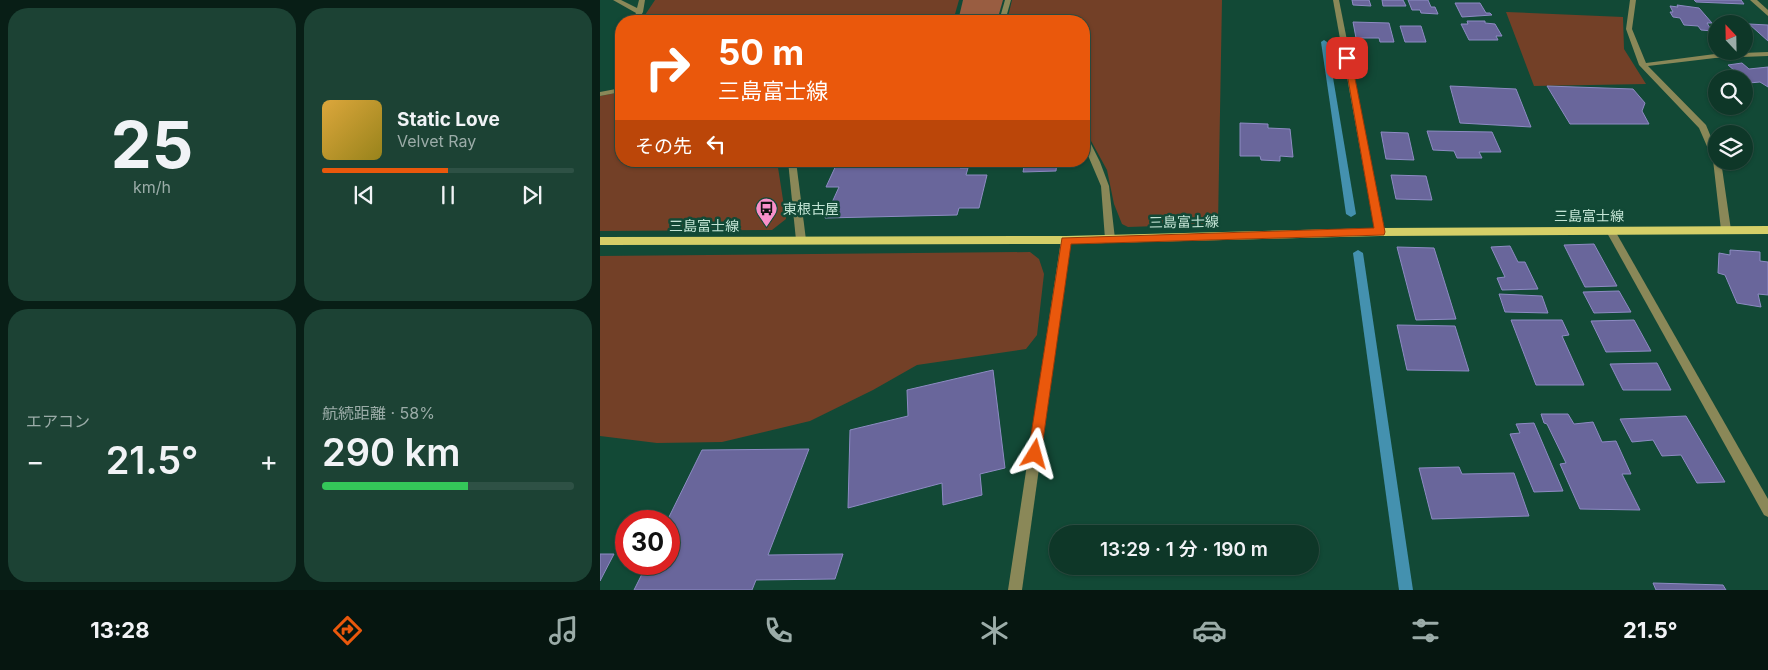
<!DOCTYPE html>
<html lang="ja">
<head>
<meta charset="utf-8">
<style>
	:root { --surface:#0e3728; --page:#1c4234; --text:#f1f3f6; --muted:#9baca8; --line:#2e5145; --accent:#ea580c }
	body { margin:0; font-family:Inter,"Noto Sans JP",sans-serif; background:var(--page); color:var(--text); height:100vh; display:flex; flex-direction:column; font-size:19px; white-space:nowrap }
	* { box-sizing:border-box; margin:0 }
	p { font-size:16px; color:var(--muted) }
	.icon { flex:none; width:28px; height:28px; fill:none; stroke:currentColor; stroke-width:2; stroke-linecap:round; stroke-linejoin:round }
	.map { position:relative; flex:1; overflow:hidden }
	.drawer { display:flex; flex-direction:column; gap:8px; padding:8px; background:#081e16; width:600px }
	.drawer>* { flex:none }
	.guide { position:absolute; left:15px; top:15px; width:475px; height:152px; border-radius:20px; box-shadow:0 1px 4px #0004,0 0 0 1px var(--line); background:#ea580c; color:#fff; overflow:hidden }
	.needle { width:32px; rotate:338deg }
	.fabs { position:absolute; left:1108px; top:15px; display:grid; gap:10px }
	.fabs a { display:grid; place-items:center; width:45px; height:45px; border-radius:50%; background:var(--surface); box-shadow:0 1px 4px #0004,0 0 0 1px var(--line); font-size:25px }
	.speed { position:absolute; left:15px; top:510px; display:flex; gap:10px; font-size:25px; font-weight:700; text-align:center }
	.speed>* { display:grid; place-content:center; width:65px; height:65px; border-radius:50%; background:var(--surface); box-shadow:0 1px 4px #0004,0 0 0 1px var(--line); line-height:1 }
	.speed .limit { border:8px solid #d22; background:#fff; color:#111 }
	.pin { position:absolute; display:grid; place-items:center; width:42px; height:42px; color:#fff; margin:-21px; border-radius:10px; box-shadow:0 2px 8px #0006 }
	.me { position:absolute; width:55px; margin:-28px; rotate:8deg; stroke-linejoin:round; filter:drop-shadow(0 0 4px #0008) }
	.turn { display:flex; align-items:center; gap:18px; height:105px; padding:0 20px; font-size:22px }
	.turn .icon { width:65px; height:65px; stroke-width:2.5 }
	.turn b { display:block; font-size:35px; line-height:42px }
	.then { display:flex; align-items:center; height:48px; padding:0 20px; background:#0003; gap:10px; font-size:19px }
	.big { font-size:38px; font-weight:600; line-height:1.1 }
	.drawer .widget { flex:1; display:flex; flex-direction:column; justify-content:center; gap:8px; min-width:0; padding:0 18px; border-radius:20px; background:var(--page) }
	.drawer .dial { align-items:center; gap:0 }
	.dial b { font-size:65px; line-height:1 }
	.song { display:flex; align-items:center; gap:15px }
	.cover { width:60px; height:60px; border-radius:8px; background:linear-gradient(135deg,hsl(40 70% 55%),hsl(50 70% 35%)) }
	.played { height:5px; border-radius:2px; background:linear-gradient(90deg,var(--accent) 50%,var(--line) 50%) }
	.keys { display:flex; justify-content:space-around; direction:ltr }
	.heat { display:flex; justify-content:space-between; align-items:center; font-size:28px; direction:ltr }
	.charge { height:8px; border-radius:4px; background:linear-gradient(90deg,#34c759 58%,var(--line) 0) }
	.drawer .tiles { flex:1; display:grid; gap:8px; grid-template-columns:repeat(2,1fr) }
	.trip { position:absolute; left:449px; top:525px; width:270px; height:50px; border-radius:25px; background:var(--surface); box-shadow:0 1px 4px #0004,0 0 0 1px var(--line); font-weight:600; line-height:50px; text-align:center }
	.tabs { display:flex; height:80px; justify-content:space-around; align-items:center; background:#061610; color:var(--muted) }
	.tabs .icon { width:35px; height:35px }
	.tabs .on { color:var(--accent) }
	.tabs b { font-size:22px; color:var(--text) }
	main { display:flex; flex:1; min-height:0 }
	.map>svg:first-child { display:block }
	.green { fill:#734027 }
	.forest { fill:#995d41 }
	.lines { fill:none; stroke-linecap:round; stroke-linejoin:round }
	.stream { fill:#4491af; fill-rule:evenodd }
	.building { fill:#69669b; stroke:#8d8bc3 }
	.lane { fill:#8a8858; fill-rule:evenodd }
	.street { fill:#8a8858; fill-rule:evenodd }
	.primary { fill:#d5cf68; fill-rule:evenodd }
	.route { fill:#ea580c; stroke:#983908 }
	.labels { text-anchor:middle; stroke-width:5; stroke-linejoin:round; paint-order:stroke }
	.poi-label { font-size:14px; fill:#c3e4d5; stroke:#124936; text-anchor:start }
	.street-label { font-size:14px; fill:#c3e4d5; stroke:#124936 }
</style>
</head>
<body>
<main>
<section class="drawer">
<div class="tiles">
<div class="widget dial"><b>25</b><p>km/h</p></div>
<div class="widget">
<div class="song"><i class="cover"></i><div><b>Static Love</b><p>Velvet Ray</p></div></div>
<div class="played"></div>
<div class="keys"><svg class="icon" aria-label="previous" viewBox="0 0 24 24"><path d="M18 5L8 12l10 7zM5 5v14"/></svg><svg class="icon" aria-label="pause" viewBox="0 0 24 24"><path d="M8 5v14M16 5v14"/></svg><svg class="icon" aria-label="next" viewBox="0 0 24 24"><path d="M6 5l10 7-10 7zM19 5v14"/></svg></div>
</div>
<div class="widget"><p>エアコン</p>
<div class="heat"><a>−</a><b class="big">21.5°</b><a>+</a></div>
</div>
<div class="widget"><p>航続距離 · 58%</p><b class="big">290 km</b><div class="charge"></div></div>
</div>
</section>
<div class="map">
<svg width="1168" height="590" viewBox="0 0 1168 590">
	<rect width="100%" height="100%" fill="#124936"/>
	<g class="green">
		<path d="M 55,0 L 359,0 L 353,21 L 41,21 Z"/>
		<path d="M 412,0 L 622,0 L 618,224 L 528,227 L 522,224 L 514,204 L 507,170 L 484,128 L 484,21 L 407,21 Z"/>
		<path d="M 906,12 L 1023,17 L 1024,49 L 1046,84 L 934,86 Z"/>
		<path d="M 21,92 L 21,161 L 177,161 L 186,219 L 172,230 L 0,231 L 0,96 Z"/>
		<path d="M 430,252 L 439,259 L 444,274 L 437,335 L 426,349 L 317,365 L 273,390 L 210,421 L 122,442 L 57,443 L 0,436 L 0,256 Z"/>
	</g>
	<path class="forest" d="M 363,0 L 403,0 L 397,21 L 358,21 Z"/>
	<g class="lines">
		<g class="stream">
			<path d="M 724,40 L 727,42 L 756,214 L 751,217 L 746,214 L 721,42 Z"/>
			<path d="M 758,250 L 763,253 L 813,590 L 799,590 L 753,253 Z"/>
		</g>
	</g>
	<g class="building">
		<path d="M 752,0 L 769,0 L 771,6 L 753,5 Z"/>
		<path d="M 782,0 L 803,0 L 806,6 L 783,6 Z"/>
		<path d="M 808,0 L 828,0 L 831,7 L 835,7 L 838,14 L 821,13 L 820,10 L 812,10 Z"/>
		<path d="M 1094,0 L 1141,0 L 1144,4 L 1096,2 Z"/>
		<path d="M 855,3 L 880,3 L 886,13 L 890,13 L 892,15 L 862,17 Z"/>
		<path d="M 1077,5 L 1099,8 L 1112,23 L 1107,23 L 1112,31 L 1101,30 L 1098,26 L 1084,25 L 1080,18 L 1073,17 L 1070,12 L 1073,12 L 1070,6 L 1078,7 Z"/>
		<path d="M 867,21 L 885,21 L 885,23 L 895,24 L 902,36 L 896,36 L 898,40 L 869,40 L 861,24 L 868,24 Z"/>
		<path d="M 753,22 L 789,23 L 794,42 L 780,42 L 779,38 L 756,38 Z"/>
		<path d="M 1149,24 L 1168,25 L 1168,41 Z"/>
		<path d="M 800,26 L 821,26 L 826,42 L 805,42 Z"/>
		<path d="M 1142,63 L 1149,69 L 1168,67 L 1168,87 L 1160,82 L 1149,83 L 1128,65 Z"/>
		<path d="M 850,86 L 916,89 L 931,127 L 860,123 Z"/>
		<path d="M 947,86 L 1033,89 L 1045,103 L 1042,111 L 1049,124 L 970,124 Z"/>
		<path d="M 640,123 L 668,124 L 668,128 L 690,129 L 693,157 L 680,156 L 680,161 L 661,160 L 660,156 L 640,156 Z"/>
		<path d="M 827,131 L 892,132 L 901,152 L 879,152 L 882,158 L 857,158 L 854,151 L 833,150 Z"/>
		<path d="M 781,132 L 808,133 L 814,160 L 786,159 Z"/>
		<path d="M 238,161 L 361,161 L 360,168 L 368,168 L 366,175 L 387,175 L 379,208 L 359,208 L 357,215 L 225,218 L 239,187 L 226,187 Z"/>
		<path d="M 425,161 L 457,161 L 456,171 L 423,172 Z"/>
		<path d="M 791,175 L 826,176 L 832,200 L 796,199 Z"/>
		<path d="M 994,244 L 1017,286 L 985,287 L 964,245 Z"/>
		<path d="M 910,246 L 918,262 L 925,262 L 938,289 L 902,290 L 897,278 L 905,277 L 891,247 Z"/>
		<path d="M 797,247 L 834,248 L 856,319 L 816,320 Z"/>
		<path d="M 1130,250 L 1160,252 L 1160,261 L 1168,262 L 1168,295 L 1158,294 L 1161,307 L 1137,303 L 1125,275 L 1118,273 L 1119,253 L 1130,255 Z"/>
		<path d="M 1019,291 L 1031,312 L 994,313 L 983,292 Z"/>
		<path d="M 899,294 L 942,296 L 948,313 L 905,312 Z"/>
		<path d="M 911,320 L 962,320 L 969,335 L 962,336 L 984,385 L 936,385 Z"/>
		<path d="M 1034,320 L 1051,351 L 1006,352 L 991,321 Z"/>
		<path d="M 797,325 L 855,326 L 869,371 L 807,370 Z"/>
		<path d="M 1057,363 L 1071,390 L 1023,390 L 1010,364 Z"/>
		<path d="M 393,370 L 405,468 L 380,474 L 382,495 L 343,505 L 342,483 L 248,508 L 250,430 L 308,416 L 307,390 Z"/>
		<path d="M 941,414 L 968,414 L 974,424 L 993,422 L 1002,442 L 1016,441 L 1031,474 L 1022,474 L 1040,510 L 980,509 L 960,464 L 966,463 L 947,424 L 944,423 Z"/>
		<path d="M 1086,416 L 1125,482 L 1097,483 L 1081,455 L 1062,456 L 1053,440 L 1032,442 L 1020,419 Z"/>
		<path d="M 934,423 L 963,491 L 934,492 L 910,434 L 920,433 L 916,424 Z"/>
		<path d="M 209,449 L 168,555 L 243,554 L 235,579 L 156,580 L 152,590 L 34,590 L 47,564 L 69,564 L 67,521 L 102,450 Z"/>
		<path d="M 859,467 L 862,474 L 914,473 L 929,516 L 832,519 L 819,468 Z"/>
		<path d="M 0,554 L 14,554 L 0,581 Z"/>
		<path d="M 1053,583 L 1123,585 L 1126,590 L 1056,590 Z"/>
	</g>
	<g class="lines">
		<g class="lane">
			<path d="M 13,0 L 21,0 L 37,8 L 39,0 L 45,0 L 43,12 L 38,21 L 32,21 L 36,13 Z"/>
			<path d="M 405,0 L 411,0 L 405,21 L 399,21 Z"/>
			<path d="M 484,136 L 488,138 L 500,162 L 509,186 L 515,239 L 510,242 L 505,239 L 501,186 L 484,146 Z"/>
		</g>
		<g class="street">
			<path d="M 733,0 L 739,0 L 785,232 L 780,235 L 775,232 Z"/>
			<path d="M 1030,0 L 1036,0 L 1032,29 L 1046,63 L 1115,54 L 1168,52 L 1168,56 L 1115,58 L 1048,66 L 1106,125 L 1116,149 L 1116,161 L 1121,161 L 1131,230 L 1129,232 L 1126,233 L 1121,230 L 1113,160 L 1099,128 L 1039,65 L 1026,29 Z"/>
			<path d="M 1150,0 L 1157,0 L 1168,10 L 1168,16 Z"/>
			<path d="M 21,88 L 21,92 L 0,96 L 0,92 Z"/>
			<path d="M 188,161 L 196,161 L 206,240 L 201,243 L 196,240 Z"/>
			<path d="M 1011,228 L 1014,229 L 1168,499 L 1168,517 L 1164,515 L 1006,231 Z"/>
			<path d="M 466,237 L 471,240 L 422,590 L 408,590 L 461,240 Z"/>
		</g>
		<path class="primary" d="M 1168,226 L 1168,234 L 780,236 L 466,244 L 0,245 L 0,237 L 466,236 L 780,228 Z"/>
	</g>
	<path class="route" d="M 744,56 L 751,58 L 785,232 L 784,235 L 471,244 L 441,454 L 439,458 L 435,460 L 430,458 L 428,454 L 462,238 L 774,228 Z"/>
	<defs>
		<symbol id="bus-pin" viewBox="-11 -11 22 30"><path d="M0 17L-7.5 6A9.5 9.5 0 1 1 7.5 6Z" fill="#f890cb" stroke="#124936"/><path d="M-5-6H5V4H4V6H2V4H-2V6H-4V4H-5ZM-3.5-4V0h7V-4ZM-3.5 1.2v1.5H-2V1.2ZM2 1.2v1.5H3.5V1.2Z" fill="#111"/></symbol>
	</defs>
	<g fill-rule="evenodd">
		<use href="#bus-pin" x="154" y="196" width="25" height="34"/>
	</g>
	<g class="labels">
		<g class="poi-label">
			<text x="183" y="214">東根古屋</text>
		</g>
		<g class="street-label">
			<text x="989" y="221">三島富士線</text>
			<text transform="translate(584 222) rotate(-1)" y="5">三島富士線</text>
			<text x="104" y="231">三島富士線</text>
		</g>
	</g>
</svg>
<div class="fabs">
<a><svg class="needle" viewBox="-14 -14 28 28"><path d="M0-13l5 13h-10z" fill="#e53935"/><path d="M0 13l5-13h-10z" fill="#9baca8"/></svg></a>
<a><svg class="icon" aria-label="search" viewBox="0 0 24 24"><circle cx="10" cy="10" r="6"/><path d="M15 15l6 6"/></svg></a>
<a><svg class="icon" aria-label="layers" viewBox="0 0 24 24"><path d="M12 4l9 5-9 5-9-5zM3 14l9 5 9-5"/></svg></a>
</div>
<div class="speed"><div class="limit">30</div></div>
<div class="pin" style="left:747px;top:58px;background:#d93025"><svg class="icon" aria-label="arrive" viewBox="0 0 24 24"><path d="M6 21V4h12l-3 4 3 4H6"/></svg></div>
<svg class="me" style="left:435px;top:454px" viewBox="-20 -20 40 40"><path d="M0-17L14 15 0 8-14 15z" fill="#ea580c" stroke="#fff" stroke-width="4"/></svg>
<div class="trip">13:29 · 1 分 · 190 m</div>
<div class="guide">
<div class="turn"><svg class="icon" aria-label="right" viewBox="0 0 24 24"><path d="M7 20v-9h11M14 6l5 5-5 5"/></svg><div><b>50 m</b>三島富士線</div></div>
<div class="then">その先<svg class="icon" aria-label="left" viewBox="0 0 24 24"><path d="M17 20v-9H6M10 6l-5 5 5 5"/></svg></div>
</div>
</div>
</main>
<nav class="tabs">
<b>13:28</b>
<svg class="icon on" aria-label="directions" viewBox="0 0 24 24"><path d="M12 3l9 9-9 9-9-9zM9 14v-3h6M13 9l2 2-2 2"/></svg>
<svg class="icon" aria-label="music" viewBox="0 0 24 24"><path d="M9 18V5l10-2v13"/><circle cx="6" cy="18" r="3"/><circle cx="16" cy="16" r="3"/></svg>
<svg class="icon" aria-label="phone" viewBox="0 0 24 24"><path d="M5 4h4l2 5-3 2q2 4 5 5l2-3 5 2v4C11 20 4 13 5 4z"/></svg>
<svg class="icon" aria-label="climate" viewBox="0 0 24 24"><path d="M12 3v18M4 7l16 10M4 17L20 7"/></svg>
<svg class="icon" aria-label="car" viewBox="0 0 24 24"><path d="M5 17H2v-5l4-1 3-4h7l3 4 3 1v5h-3M9 17h6M6 11h13"/><circle cx="7" cy="17" r="2"/><circle cx="17" cy="17" r="2"/></svg>
<svg class="icon" aria-label="filters" viewBox="0 0 24 24"><path d="M4 7h16M4 17h16"/><circle cx="9" cy="7" r="2"/><circle cx="15" cy="17" r="2"/></svg>
<b>21.5°</b>
</nav>
</body>
</html>
